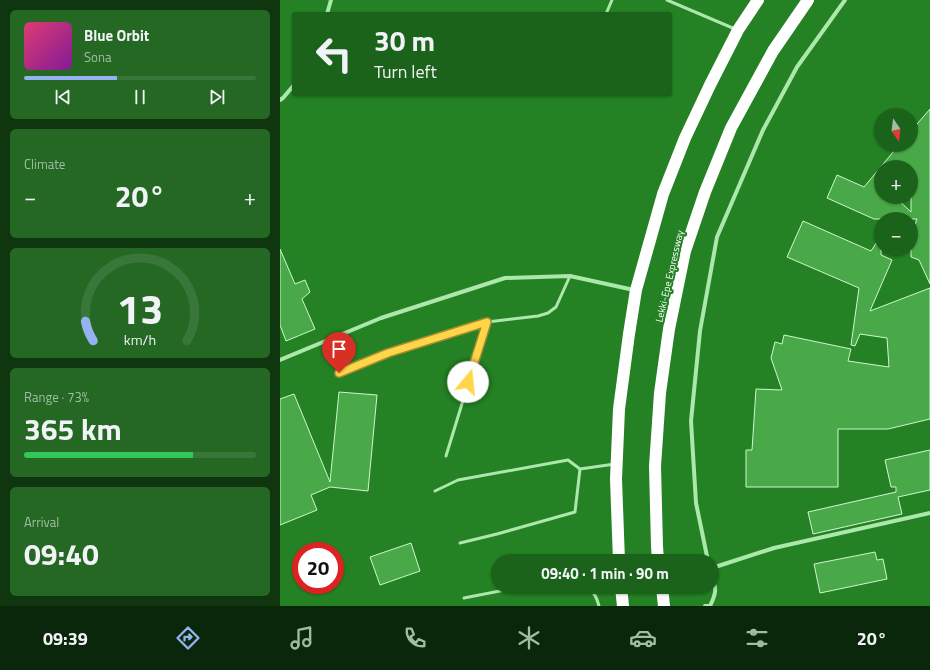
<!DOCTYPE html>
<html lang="en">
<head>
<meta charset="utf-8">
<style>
	:root { --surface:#1b621b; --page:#246824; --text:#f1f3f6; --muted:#a0bca3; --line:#39763a; --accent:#95b2f1 }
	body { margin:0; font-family:"Titillium Web",sans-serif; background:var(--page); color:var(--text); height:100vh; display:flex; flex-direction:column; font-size:15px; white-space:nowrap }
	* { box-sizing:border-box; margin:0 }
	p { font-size:13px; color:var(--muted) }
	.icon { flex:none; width:22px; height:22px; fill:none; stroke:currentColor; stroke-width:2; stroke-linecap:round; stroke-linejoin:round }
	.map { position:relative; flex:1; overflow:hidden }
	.panel { display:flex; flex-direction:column; gap:10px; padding:10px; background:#0f360f; width:280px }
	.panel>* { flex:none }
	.top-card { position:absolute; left:12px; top:12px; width:380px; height:84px; border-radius:4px; box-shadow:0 1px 3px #0004; background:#1b621b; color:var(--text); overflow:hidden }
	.needle { width:26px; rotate:166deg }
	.buttons { position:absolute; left:594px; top:108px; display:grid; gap:8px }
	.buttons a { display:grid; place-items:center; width:44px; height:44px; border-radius:50%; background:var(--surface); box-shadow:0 1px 3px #0004; font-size:20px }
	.speed { position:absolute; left:12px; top:542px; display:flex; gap:8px; font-size:20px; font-weight:700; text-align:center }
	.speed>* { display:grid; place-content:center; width:52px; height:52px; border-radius:50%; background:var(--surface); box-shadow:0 1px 3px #0004; line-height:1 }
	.speed .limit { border:6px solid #d22; background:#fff; color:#111 }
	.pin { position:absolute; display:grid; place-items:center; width:34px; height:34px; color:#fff; margin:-41px -17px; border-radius:50% 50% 50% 0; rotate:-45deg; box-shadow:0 0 4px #0007 }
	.pin .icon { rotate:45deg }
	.me { position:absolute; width:44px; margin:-22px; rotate:17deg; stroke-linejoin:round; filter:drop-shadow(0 0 3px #0008) }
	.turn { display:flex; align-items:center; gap:14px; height:84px; padding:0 16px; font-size:18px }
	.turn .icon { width:52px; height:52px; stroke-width:2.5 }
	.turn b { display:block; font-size:28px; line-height:34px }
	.big { font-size:30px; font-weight:700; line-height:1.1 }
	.panel .widget { flex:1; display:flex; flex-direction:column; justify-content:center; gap:6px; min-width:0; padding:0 14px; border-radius:6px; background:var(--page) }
	.panel .dial { align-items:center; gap:0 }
	.dial svg { height:104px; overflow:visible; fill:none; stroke:var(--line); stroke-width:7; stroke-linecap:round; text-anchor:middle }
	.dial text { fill:var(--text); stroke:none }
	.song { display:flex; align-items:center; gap:12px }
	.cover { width:48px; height:48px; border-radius:6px; background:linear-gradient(135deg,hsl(340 70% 55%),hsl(290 70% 35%)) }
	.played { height:4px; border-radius:2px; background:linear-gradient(90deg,var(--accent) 40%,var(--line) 40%) }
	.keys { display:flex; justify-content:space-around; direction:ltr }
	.heat { display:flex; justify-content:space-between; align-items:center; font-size:22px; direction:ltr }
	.charge { height:6px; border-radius:3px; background:linear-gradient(90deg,#34c759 73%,var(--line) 0) }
	.trip { position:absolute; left:211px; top:554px; width:228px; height:40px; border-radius:20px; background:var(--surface); box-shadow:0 1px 3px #0004; font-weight:700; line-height:40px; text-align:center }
	.tab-bar { display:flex; height:64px; justify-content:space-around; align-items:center; background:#0b270b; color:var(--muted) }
	.tab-bar .icon { width:28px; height:28px }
	.tab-bar .selected { color:var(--accent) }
	.tab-bar b { font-size:18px; color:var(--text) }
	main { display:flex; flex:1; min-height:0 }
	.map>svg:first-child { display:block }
	.building { fill:#49a948; stroke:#d0f6cf; fill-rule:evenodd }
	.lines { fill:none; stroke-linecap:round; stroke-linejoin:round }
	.lane { stroke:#ace7ac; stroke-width:3 }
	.street { stroke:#ace7ac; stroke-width:4 }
	.highway { stroke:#fff; stroke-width:12 }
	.route-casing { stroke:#a68a30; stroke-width:10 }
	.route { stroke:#ffd54a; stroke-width:7 }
	.labels { text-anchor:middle; stroke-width:4; stroke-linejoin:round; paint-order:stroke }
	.street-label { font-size:10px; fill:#fff; stroke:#248224 }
</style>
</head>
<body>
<main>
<section class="panel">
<div class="widget">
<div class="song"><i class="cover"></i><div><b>Blue Orbit</b><p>Sona</p></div></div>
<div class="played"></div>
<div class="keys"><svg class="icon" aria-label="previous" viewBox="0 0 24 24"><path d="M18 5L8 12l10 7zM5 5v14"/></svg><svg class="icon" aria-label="pause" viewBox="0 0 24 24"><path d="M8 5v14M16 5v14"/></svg><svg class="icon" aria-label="next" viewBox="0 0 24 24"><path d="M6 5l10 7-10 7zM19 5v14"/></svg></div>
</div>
<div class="widget"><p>Climate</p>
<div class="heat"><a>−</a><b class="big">20°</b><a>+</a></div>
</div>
<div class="widget dial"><svg viewBox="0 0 100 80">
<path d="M14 69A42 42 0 1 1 86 69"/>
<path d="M14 69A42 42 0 0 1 8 54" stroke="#95b2f1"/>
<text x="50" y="56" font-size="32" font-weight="700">13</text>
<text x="50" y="72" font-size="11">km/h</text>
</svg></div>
<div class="widget"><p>Range · 73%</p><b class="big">365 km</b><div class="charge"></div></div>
<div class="widget"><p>Arrival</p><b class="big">09:40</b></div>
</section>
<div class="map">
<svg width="650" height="606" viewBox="0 0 650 606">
	<rect width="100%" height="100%" fill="#248224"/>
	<g class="building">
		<path d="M 650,109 L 650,284 L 639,260 L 631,257 L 631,235 L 637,219 L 594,219 L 547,198 L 557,175 L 584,187 L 619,145 L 631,145 L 631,131 ZM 601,167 L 631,167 L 631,212 L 615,197 L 601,197 Z"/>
		<path d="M 523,221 L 591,251 L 601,236 L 601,255 L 612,260 L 590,311 L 650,288 L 650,419 L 608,429 L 558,429 L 558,487 L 466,487 L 466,450 L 472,450 L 476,389 L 502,390 L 491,358 L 495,342 L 502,344 L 504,335 L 571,349 L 568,361 L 609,367 L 607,338 L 580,334 L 575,346 L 571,345 L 579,288 L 507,257 Z"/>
		<path d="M 0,249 L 15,284 L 25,280 L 30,292 L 22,299 L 35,329 L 6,341 L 0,325 Z"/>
		<path d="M 59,392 L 97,395 L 88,491 L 50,487 L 31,495 L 37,510 L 0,525 L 0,399 L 14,394 L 50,482 Z"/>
		<path d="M 650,450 L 650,490 L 618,497 L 622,514 L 533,534 L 528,512 L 616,492 L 616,487 L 611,487 L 605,460 Z"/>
		<path d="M 131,543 L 140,571 L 100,585 L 90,557 Z"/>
		<path d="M 595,552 L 597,560 L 603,559 L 607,579 L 540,593 L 534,564 Z"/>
	</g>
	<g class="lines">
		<g class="lane">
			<path d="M 387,0 L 455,29"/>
			<path d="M 326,14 L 332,0"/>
			<path d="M 59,373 L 108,353 L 207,322 L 258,316 L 268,313 L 276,307 L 290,276"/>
			<path d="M 166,456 L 207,322"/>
			<path d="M 155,491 L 178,480 L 288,460 L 300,469"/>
			<path d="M 180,543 L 217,534 L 295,512 L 300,469 L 335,464"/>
			<path d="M 305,587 C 313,589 317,598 319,606"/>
			<path d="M 184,598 L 240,587"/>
		</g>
		<g class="street">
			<path d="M 47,14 L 51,0"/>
			<path d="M 0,100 L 3,98 L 14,85"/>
			<path d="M 0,360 L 101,318 L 225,278 L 290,276 L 354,290"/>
			<path d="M 428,561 L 416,503 L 411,421 L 420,331 L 437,237 L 483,130 L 517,67 L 565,0"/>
			<path d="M 432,568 L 494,548 L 650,513"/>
			<path d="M 425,606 L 430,606 C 437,592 436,589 432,575"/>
		</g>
		<g class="highway">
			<path d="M 339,561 L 336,479 L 339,409 L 349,334 L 356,290 L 383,194 L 405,138 L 430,85 L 458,30 L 478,0"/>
			<path d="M 378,561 L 377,546 L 375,466 L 380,393 L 389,329 L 405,251 L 425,192 L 451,128 L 493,51 L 528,0"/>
			<path d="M 341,587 L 343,606"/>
			<path d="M 382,587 L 384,606"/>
		</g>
	</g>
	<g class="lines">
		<defs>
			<path id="route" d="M 59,373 L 108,353 L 207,322 L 188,382"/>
		</defs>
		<use href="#route" class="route-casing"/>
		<use href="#route" class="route"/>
	</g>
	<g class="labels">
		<g class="street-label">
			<text transform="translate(389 276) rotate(-77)" y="4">Lekki-Epe Expressway</text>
		</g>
	</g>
</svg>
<div class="buttons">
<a><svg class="needle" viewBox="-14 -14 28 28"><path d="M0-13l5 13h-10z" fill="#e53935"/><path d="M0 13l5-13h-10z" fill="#a0bca3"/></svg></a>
<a>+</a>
<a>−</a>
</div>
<div class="speed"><div class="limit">20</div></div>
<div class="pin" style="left:59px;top:373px;background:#d93025"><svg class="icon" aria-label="arrive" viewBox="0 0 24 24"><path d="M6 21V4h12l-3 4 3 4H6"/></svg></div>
<svg class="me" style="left:188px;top:382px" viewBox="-20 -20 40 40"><circle r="19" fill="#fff"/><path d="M0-13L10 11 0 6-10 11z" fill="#ffd54a"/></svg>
<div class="trip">09:40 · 1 min · 90 m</div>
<div class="top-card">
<div class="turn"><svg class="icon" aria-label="left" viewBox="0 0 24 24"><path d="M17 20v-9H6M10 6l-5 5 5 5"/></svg><div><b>30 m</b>Turn left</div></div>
</div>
</div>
</main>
<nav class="tab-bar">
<b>09:39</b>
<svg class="icon selected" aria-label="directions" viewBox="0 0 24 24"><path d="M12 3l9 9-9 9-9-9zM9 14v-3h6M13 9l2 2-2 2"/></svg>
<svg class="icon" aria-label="music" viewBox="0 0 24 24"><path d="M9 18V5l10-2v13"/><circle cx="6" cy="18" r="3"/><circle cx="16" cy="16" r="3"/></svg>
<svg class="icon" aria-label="phone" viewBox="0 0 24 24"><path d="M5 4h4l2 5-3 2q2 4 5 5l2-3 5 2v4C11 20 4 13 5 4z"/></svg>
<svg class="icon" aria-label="climate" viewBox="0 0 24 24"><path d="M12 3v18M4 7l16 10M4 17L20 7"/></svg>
<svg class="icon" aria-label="car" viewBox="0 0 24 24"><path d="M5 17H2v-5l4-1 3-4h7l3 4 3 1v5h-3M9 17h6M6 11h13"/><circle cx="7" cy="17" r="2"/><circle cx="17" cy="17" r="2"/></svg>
<svg class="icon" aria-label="filters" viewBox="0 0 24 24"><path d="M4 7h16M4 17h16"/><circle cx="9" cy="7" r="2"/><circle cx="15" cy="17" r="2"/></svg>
<b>20°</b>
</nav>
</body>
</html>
